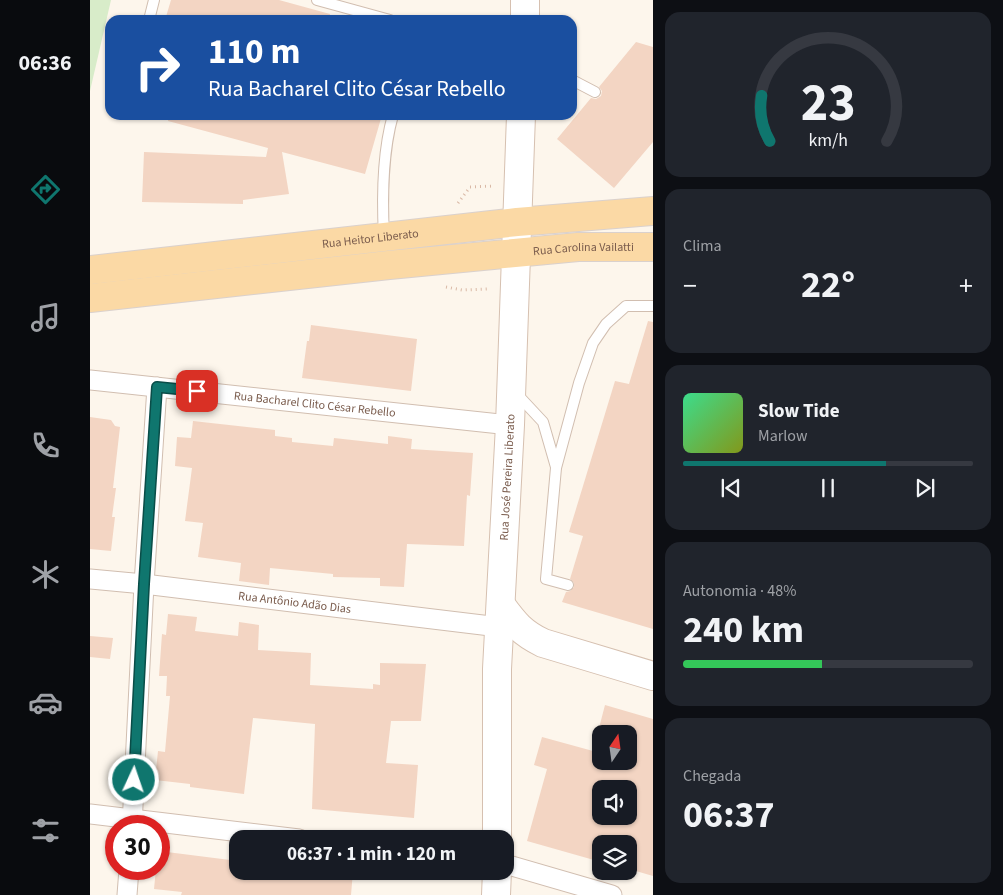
<!DOCTYPE html>
<html lang="pt">
<head>
<meta charset="utf-8">
<style>
	:root { --surface:#171b24; --page:#20242c; --text:#f1f3f6; --muted:#9ea1a6; --line:#363941; --accent:#0f766e }
	body { margin:0; font-family:"Source Sans 3",sans-serif; background:var(--page); color:var(--text); height:100vh; display:flex; flex-direction:column; font-size:19px; white-space:nowrap }
	* { box-sizing:border-box; margin:0 }
	p { font-size:16px; color:var(--muted) }
	.icon { flex:none; width:28px; height:28px; fill:none; stroke:currentColor; stroke-width:2; stroke-linecap:round; stroke-linejoin:round }
	.map { position:relative; flex:1; overflow:hidden }
	.panel { display:flex; flex-direction:column; gap:12px; padding:12px; background:#0d0f14; width:350px }
	.panel>* { flex:none }
	.banner { position:absolute; left:15px; top:15px; width:472px; height:105px; border-radius:15px; box-shadow:0 1px 4px #0004; background:#1a4fa0; color:#fff; overflow:hidden }
	.needle { width:32px; rotate:13deg }
	.buttons { position:absolute; left:502px; top:725px; display:grid; gap:10px }
	.buttons a { display:grid; place-items:center; width:45px; height:45px; border-radius:10px; background:var(--surface); box-shadow:0 1px 4px #0004; font-size:25px }
	.speed { position:absolute; left:15px; top:815px; display:flex; gap:10px; font-size:25px; font-weight:700; text-align:center }
	.speed>* { display:grid; place-content:center; width:65px; height:65px; border-radius:50%; background:var(--surface); box-shadow:0 1px 4px #0004; line-height:1 }
	.speed .limit { border:8px solid #d22; background:#fff; color:#111 }
	.pin { position:absolute; display:grid; place-items:center; width:42px; height:42px; color:#fff; margin:-21px; border-radius:10px; box-shadow:0 2px 8px #0006 }
	.me { position:absolute; width:55px; margin:-28px; rotate:3deg; stroke-linejoin:round; filter:drop-shadow(0 0 4px #0008) }
	.turn { display:flex; align-items:center; gap:18px; height:105px; padding:0 20px; font-size:22px }
	.turn .icon { width:65px; height:65px; stroke-width:2.5 }
	.turn b { display:block; font-size:35px; line-height:42px }
	.big { font-size:38px; font-weight:700; line-height:1.1 }
	.panel .card { flex:1; display:flex; flex-direction:column; justify-content:center; gap:8px; min-width:0; padding:0 18px; border-radius:15px; background:var(--page) }
	.panel .dial { align-items:center; gap:0 }
	.dial svg { height:130px; overflow:visible; fill:none; stroke:var(--line); stroke-width:7; stroke-linecap:round; text-anchor:middle }
	.dial text { fill:var(--text); stroke:none }
	.song { display:flex; align-items:center; gap:15px }
	.cover { width:60px; height:60px; border-radius:8px; background:linear-gradient(135deg,hsl(150 70% 55%),hsl(70 70% 35%)) }
	.played { height:5px; border-radius:2px; background:linear-gradient(90deg,var(--accent) 70%,var(--line) 70%) }
	.keys { display:flex; justify-content:space-around; direction:ltr }
	.heat { display:flex; justify-content:space-between; align-items:center; font-size:28px; direction:ltr }
	.charge { height:8px; border-radius:4px; background:linear-gradient(90deg,#34c759 48%,var(--line) 0) }
	.trip { position:absolute; left:139px; top:830px; width:285px; height:50px; border-radius:15px; background:var(--surface); box-shadow:0 1px 4px #0004; font-weight:700; line-height:50px; text-align:center }
	main { display:flex; flex:1; min-height:0 }
	.menu { display:flex; flex-direction:column; width:90px; justify-content:space-around; align-items:center; background:#090b0e; color:var(--muted) }
	.menu .icon { width:35px; height:35px }
	.menu .active { color:var(--accent) }
	.menu b { font-size:22px; color:var(--text) }
	.map>svg:first-child { display:block }
	.green { fill:#d8ecc9 }
	.building { fill:#f3d5c3; fill-rule:evenodd }
	.lines { fill:none; stroke-linecap:round; stroke-linejoin:round }
	.service-casing { stroke:#d1beb0; stroke-width:12 }
	.minor-casing { stroke:#d1beb0; stroke-width:21 }
	.secondary-casing { stroke:#d6c0b0; stroke-width:30 }
	.primary-casing { stroke:#dad1cd; stroke-width:30 }
	.path { stroke:#d9b8a5; stroke-width:3; stroke-dasharray:1 4; stroke-linecap:butt }
	.service { stroke:#fff; stroke-width:10 }
	.minor { stroke:#fff; stroke-width:19 }
	.secondary { stroke:#fff; stroke-width:28 }
	.primary { stroke:#fbd9a5; stroke-width:28 }
	.route-casing { stroke:#0a4d48; stroke-width:12 }
	.route { stroke:#0f766e; stroke-width:9 }
	.labels { text-anchor:middle; stroke-width:4; stroke-linejoin:round; paint-order:stroke }
	.street-label { font-size:12px; fill:#7a5c4d; stroke:#fffaf3 }
</style>
</head>
<body>
<main>
<nav class="menu">
<b>06:36</b>
<svg class="icon active" aria-label="directions" viewBox="0 0 24 24"><path d="M12 3l9 9-9 9-9-9zM9 14v-3h6M13 9l2 2-2 2"/></svg>
<svg class="icon" aria-label="music" viewBox="0 0 24 24"><path d="M9 18V5l10-2v13"/><circle cx="6" cy="18" r="3"/><circle cx="16" cy="16" r="3"/></svg>
<svg class="icon" aria-label="phone" viewBox="0 0 24 24"><path d="M5 4h4l2 5-3 2q2 4 5 5l2-3 5 2v4C11 20 4 13 5 4z"/></svg>
<svg class="icon" aria-label="climate" viewBox="0 0 24 24"><path d="M12 3v18M4 7l16 10M4 17L20 7"/></svg>
<svg class="icon" aria-label="car" viewBox="0 0 24 24"><path d="M5 17H2v-5l4-1 3-4h7l3 4 3 1v5h-3M9 17h6M6 11h13"/><circle cx="7" cy="17" r="2"/><circle cx="17" cy="17" r="2"/></svg>
<svg class="icon" aria-label="filters" viewBox="0 0 24 24"><path d="M4 7h16M4 17h16"/><circle cx="9" cy="7" r="2"/><circle cx="15" cy="17" r="2"/></svg>
</nav>
<div class="map">
<svg width="563" height="895" viewBox="0 0 563 895">
	<rect width="100%" height="100%" fill="#fdf6ec"/>
	<path class="green" d="M 0,0 L 21,0 L 0,91 Z"/>
	<g class="building">
		<path d="M 81,0 L 189,0 L 240,14 L 239,20 L 75,20 Z"/>
		<path d="M 546,42 L 563,47 L 563,142 L 524,188 L 467,139 L 501,98 L 506,99 L 511,96 L 512,91 L 509,87 Z"/>
		<path d="M 79,115 L 292,115 L 275,174 L 192,152 L 199,194 L 153,200 L 153,204 L 52,202 L 54,152 L 176,157 L 178,148 L 78,121 Z"/>
		<path d="M 558,321 L 563,322 L 563,629 L 472,602 L 476,592 L 480,591 L 484,587 L 484,583 L 480,579 L 493,536 L 479,532 L 525,381 L 539,384 Z"/>
		<path d="M 221,325 L 327,339 L 321,391 L 212,378 L 217,341 L 219,341 Z"/>
		<path d="M 0,417 L 21,420 L 25,426 L 30,427 L 23,488 L 26,488 L 22,517 L 25,517 L 21,551 L 0,549 Z"/>
		<path d="M 103,421 L 185,430 L 185,436 L 202,438 L 202,442 L 243,446 L 244,438 L 298,444 L 298,436 L 322,439 L 321,449 L 383,453 L 380,496 L 377,495 L 374,546 L 317,544 L 314,587 L 290,586 L 290,578 L 243,577 L 243,574 L 180,568 L 179,585 L 149,581 L 151,563 L 108,557 L 113,523 L 95,521 L 102,468 L 85,466 L 87,437 L 101,438 Z"/>
		<path d="M 78,614 L 107,617 L 105,631 L 148,636 L 149,622 L 169,625 L 168,650 L 221,653 L 220,685 L 283,689 L 283,684 L 290,685 L 290,663 L 336,664 L 331,721 L 301,721 L 296,763 L 328,765 L 324,818 L 222,809 L 225,724 L 163,718 L 154,794 L 100,787 L 100,784 L 65,780 L 68,751 L 75,752 L 80,696 L 76,696 L 77,676 L 69,676 L 72,634 L 76,635 Z"/>
		<path d="M 0,636 L 23,638 L 20,659 L 0,657 Z"/>
		<path d="M 515,705 L 563,719 L 563,876 L 539,869 L 539,844 L 511,844 L 511,862 L 437,841 L 457,769 L 444,765 L 452,737 L 503,751 ZM 511,734 L 539,734 L 539,761 L 511,761 ZM 511,789 L 539,789 L 539,816 L 511,816 Z"/>
		<path d="M 69,851 L 148,861 L 148,871 L 263,871 L 261,895 L 91,895 L 92,892 L 64,889 L 66,869 L 69,869 Z"/>
	</g>
	<g class="lines">
		<defs>
			<g id="service">
				<path d="M 227,0 L 300,20"/>
				<path d="M 59,20 L 64,0"/>
				<path d="M 482,80 L 505,92"/>
				<path d="M 294,236 C 292,199 293,150 303,115"/>
				<path d="M 425,392 L 453,422 L 466,467"/>
				<path d="M 478,585 L 456,579 L 466,468 L 489,383 L 503,343 L 516,324 L 536,306 L 563,306"/>
			</g>
			<g id="minor">
				<path id="s1" d="M 0,380 L 420,425"/>
				<path id="s2" d="M 0,579 L 54,584 L 409,627"/>
				<path d="M 0,814 L 209,839"/>
				<path d="M 42,826 L 54,584 L 67,387"/>
				<path d="M 415,864 L 522,895"/>
				<path d="M 37,895 L 39,869"/>
			</g>
			<g id="secondary">
				<path d="M 435,20 L 435,0"/>
				<path d="M 411,605 C 424,623 432,633 453,643 L 563,676"/>
				<path id="s3" d="M 407,839 L 407,669 L 420,425 L 431,115"/>
				<path d="M 406,895 L 407,871"/>
			</g>
			<g id="primary">
				<path id="s4" d="M 0,270 L 427,222 L 563,211"/>
				<path id="s5" d="M 0,298 L 299,265 L 488,247 L 563,247"/>
			</g>
		</defs>
		<use href="#service" class="service-casing"/>
		<use href="#minor" class="minor-casing"/>
		<use href="#secondary" class="secondary-casing"/>
		<use href="#primary" class="primary-casing"/>
		<g class="path">
			<path d="M 368,203 L 380,187 L 404,186"/>
			<path d="M 356,287 L 372,290 L 399,289"/>
		</g>
		<use href="#service" class="service"/>
		<use href="#minor" class="minor"/>
		<use href="#secondary" class="secondary"/>
		<use href="#primary" class="primary"/>
	</g>
	<g class="lines">
		<defs>
			<path id="route" d="M 44,780 L 54,584 L 67,387 L 107,391"/>
		</defs>
		<use href="#route" class="route-casing"/>
		<use href="#route" class="route"/>
	</g>
	<g class="labels">
		<g class="street-label">
			<text dy="4" stroke="none"><textPath href="#s4" startOffset="282">Rua Heitor Liberato</textPath></text>
			<text dy="4" stroke="none"><textPath href="#s5" startOffset="496">Rua Carolina Vailatti</textPath></text>
			<text dy="4" stroke="none"><textPath href="#s1" startOffset="226">Rua Bacharel Clito César Rebello</textPath></text>
			<text dy="4" stroke="none"><textPath href="#s3" startOffset="362">Rua José Pereira Liberato</textPath></text>
			<text dy="4" stroke="none"><textPath href="#s2" startOffset="206">Rua Antônio Adão Dias</textPath></text>
		</g>
	</g>
</svg>
<div class="buttons">
<a><svg class="needle" viewBox="-14 -14 28 28"><path d="M0-13l5 13h-10z" fill="#e53935"/><path d="M0 13l5-13h-10z" fill="#9ea1a6"/></svg></a>
<a><svg class="icon" aria-label="sound" viewBox="0 0 24 24"><path d="M4 9h4l5-4v14l-5-4H4zM17 9q2 3 0 6"/></svg></a>
<a><svg class="icon" aria-label="layers" viewBox="0 0 24 24"><path d="M12 4l9 5-9 5-9-5zM3 14l9 5 9-5"/></svg></a>
</div>
<div class="speed"><div class="limit">30</div></div>
<div class="pin" style="left:107px;top:391px;background:#d93025"><svg class="icon" aria-label="arrive" viewBox="0 0 24 24"><path d="M6 21V4h12l-3 4 3 4H6"/></svg></div>
<svg class="me" style="left:44px;top:780px" viewBox="-20 -20 40 40"><circle r="17" fill="#0f766e" stroke="#fff" stroke-width="3"/><path d="M0-11L8 9 0 5-8 9z" fill="#fff"/></svg>
<div class="trip">06:37 · 1 min · 120 m</div>
<div class="banner">
<div class="turn"><svg class="icon" aria-label="right" viewBox="0 0 24 24"><path d="M7 20v-9h11M14 6l5 5-5 5"/></svg><div><b>110 m</b>Rua Bacharel Clito César Rebello</div></div>
</div>
</div>
<section class="panel">
<div class="card dial"><svg viewBox="0 0 100 80">
<path d="M14 69A42 42 0 1 1 86 69"/>
<path d="M14 69A42 42 0 0 1 9 41" stroke="#0f766e"/>
<text x="50" y="56" font-size="32" font-weight="700">23</text>
<text x="50" y="72" font-size="11">km/h</text>
</svg></div>
<div class="card"><p>Clima</p>
<div class="heat"><a>−</a><b class="big">22°</b><a>+</a></div>
</div>
<div class="card">
<div class="song"><i class="cover"></i><div><b>Slow Tide</b><p>Marlow</p></div></div>
<div class="played"></div>
<div class="keys"><svg class="icon" aria-label="previous" viewBox="0 0 24 24"><path d="M18 5L8 12l10 7zM5 5v14"/></svg><svg class="icon" aria-label="pause" viewBox="0 0 24 24"><path d="M8 5v14M16 5v14"/></svg><svg class="icon" aria-label="next" viewBox="0 0 24 24"><path d="M6 5l10 7-10 7zM19 5v14"/></svg></div>
</div>
<div class="card"><p>Autonomia · 48%</p><b class="big">240 km</b><div class="charge"></div></div>
<div class="card"><p>Chegada</p><b class="big">06:37</b></div>
</section>
</main>
</body>
</html>
